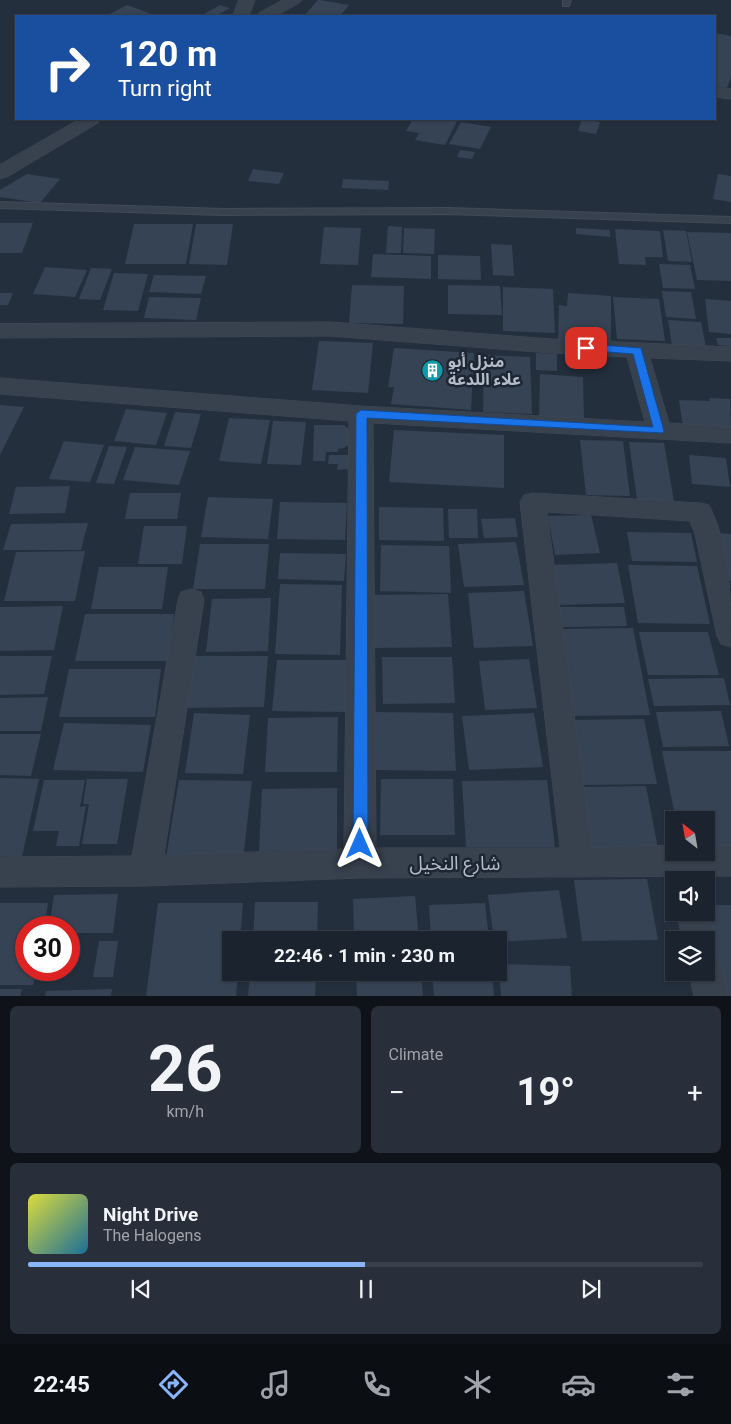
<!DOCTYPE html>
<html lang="en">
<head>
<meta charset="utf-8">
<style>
	:root { --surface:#1b232e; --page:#282f3a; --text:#f1f3f6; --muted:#a0a4aa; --line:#39404a; --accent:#8ab4f8 }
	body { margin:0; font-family:Roboto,"Noto Sans Arabic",sans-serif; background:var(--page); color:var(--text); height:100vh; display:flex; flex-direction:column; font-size:19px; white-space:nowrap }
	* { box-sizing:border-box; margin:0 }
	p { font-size:16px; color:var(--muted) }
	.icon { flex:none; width:28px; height:28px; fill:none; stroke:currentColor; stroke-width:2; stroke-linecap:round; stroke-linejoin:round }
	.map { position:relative; height:996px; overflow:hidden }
	.panel { display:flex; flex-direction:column; gap:10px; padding:10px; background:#0f1319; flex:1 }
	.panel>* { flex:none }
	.banner { position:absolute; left:15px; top:15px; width:701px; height:105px; border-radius:0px; box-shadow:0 1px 4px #0004,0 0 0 1px var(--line); background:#1a4fa0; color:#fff; overflow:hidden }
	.needle { width:32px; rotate:329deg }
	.tools { position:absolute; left:665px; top:811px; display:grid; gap:10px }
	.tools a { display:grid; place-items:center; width:50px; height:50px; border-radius:0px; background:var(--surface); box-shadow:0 1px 4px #0004,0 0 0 1px var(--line); font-size:25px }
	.speed { position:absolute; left:15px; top:916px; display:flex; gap:10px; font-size:25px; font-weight:700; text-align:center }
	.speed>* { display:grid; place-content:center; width:65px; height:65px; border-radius:50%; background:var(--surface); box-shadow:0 1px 4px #0004,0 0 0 1px var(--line); line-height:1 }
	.speed .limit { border:8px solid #d22; background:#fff; color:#111 }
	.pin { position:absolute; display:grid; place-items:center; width:42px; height:42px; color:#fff; margin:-21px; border-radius:10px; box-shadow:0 2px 8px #0006 }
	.me { position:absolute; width:55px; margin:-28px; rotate:0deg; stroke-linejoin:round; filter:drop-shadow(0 0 4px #0008) }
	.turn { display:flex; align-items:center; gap:18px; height:105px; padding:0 20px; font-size:22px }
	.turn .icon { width:65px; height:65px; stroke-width:2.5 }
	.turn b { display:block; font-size:35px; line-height:42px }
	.big { font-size:38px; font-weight:700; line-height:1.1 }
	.panel .card { flex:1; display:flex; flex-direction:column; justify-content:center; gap:8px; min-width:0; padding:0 18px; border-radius:8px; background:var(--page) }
	.panel .dial { align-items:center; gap:0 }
	.dial b { font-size:65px; line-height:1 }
	.song { display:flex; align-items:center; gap:15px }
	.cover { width:60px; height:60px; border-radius:8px; background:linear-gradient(135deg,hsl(60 70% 55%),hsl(200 70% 35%)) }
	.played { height:5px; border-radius:2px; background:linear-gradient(90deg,var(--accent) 50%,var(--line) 50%) }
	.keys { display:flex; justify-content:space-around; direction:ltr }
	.heat { display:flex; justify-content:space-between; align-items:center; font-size:28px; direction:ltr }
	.panel .tiles { flex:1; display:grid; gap:10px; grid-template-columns:1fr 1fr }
	.card:last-child { grid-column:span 2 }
	.trip { position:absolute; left:222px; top:931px; width:285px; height:50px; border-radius:0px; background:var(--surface); box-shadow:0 1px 4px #0004,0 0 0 1px var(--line); font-weight:700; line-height:50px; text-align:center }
	.menu { display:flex; height:80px; justify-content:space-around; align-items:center; background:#0b0e12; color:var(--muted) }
	.menu .icon { width:35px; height:35px }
	.menu .on { color:var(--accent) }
	.menu b { font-size:22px; color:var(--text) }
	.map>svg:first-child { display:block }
	.building { fill:#364354 }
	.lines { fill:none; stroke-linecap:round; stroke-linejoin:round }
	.service-casing { stroke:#414a57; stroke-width:2 }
	.minor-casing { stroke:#414a57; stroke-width:1 }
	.service { fill:#38414e; fill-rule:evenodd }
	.minor { fill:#38414e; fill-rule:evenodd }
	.route { fill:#1a73e8; stroke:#114b97 }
	.labels { text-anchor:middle; stroke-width:5; stroke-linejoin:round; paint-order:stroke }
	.poi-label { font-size:16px; font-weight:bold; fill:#b4bcc9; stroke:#1d2633; text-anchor:start }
	.near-street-label { font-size:19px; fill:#b4bcc9; stroke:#1d2633 }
</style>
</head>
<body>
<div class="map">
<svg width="731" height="997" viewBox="0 0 731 997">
	<rect width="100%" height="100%" fill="#242f3e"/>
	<g class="building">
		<path d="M 318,0 L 320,0 L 349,5 L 340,16 L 304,16 Z"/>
		<path d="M 127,5 L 157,16 L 106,16 Z"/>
		<path d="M 220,5 L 230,8 L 216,16 L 202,15 Z"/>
		<path d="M 715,33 L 731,36 L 731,77 L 727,88 L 715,86 Z"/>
		<path d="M 413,119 L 444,119 L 457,121 L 445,145 L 415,140 L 419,133 L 406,131 Z"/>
		<path d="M 582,119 L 600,122 L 596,134 L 578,131 Z"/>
		<path d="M 461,122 L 491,127 L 480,149 L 449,144 Z"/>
		<path d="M 460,150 L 475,152 L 472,159 L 457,157 Z"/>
		<path d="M 253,169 L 284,173 L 279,184 L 248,181 Z"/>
		<path d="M 27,174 L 60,179 L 40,203 L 0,197 L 0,190 Z"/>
		<path d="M 718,174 L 731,176 L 731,202 L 713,199 Z"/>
		<path d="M 343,179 L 389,181 L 388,190 L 342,188 Z"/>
		<path d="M 0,223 L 33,223 L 22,253 L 0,253 Z"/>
		<path d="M 134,224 L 193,224 L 186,264 L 125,264 Z"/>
		<path d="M 196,224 L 233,224 L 227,265 L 189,264 Z"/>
		<path d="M 388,226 L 402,227 L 401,253 L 386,253 Z"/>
		<path d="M 324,227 L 361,228 L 358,265 L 320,264 Z"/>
		<path d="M 404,228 L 435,229 L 434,254 L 403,253 Z"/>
		<path d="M 576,228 L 610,230 L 610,237 L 576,234 Z"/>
		<path d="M 615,229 L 660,231 L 663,257 L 645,257 L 646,265 L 619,264 Z"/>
		<path d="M 663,230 L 686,231 L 692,262 L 668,261 Z"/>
		<path d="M 687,232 L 731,233 L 731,281 L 697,280 Z"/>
		<path d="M 491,244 L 512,245 L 514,276 L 493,275 Z"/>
		<path d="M 373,254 L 431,256 L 431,279 L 371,277 Z"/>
		<path d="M 438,255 L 480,256 L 481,280 L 438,279 Z"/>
		<path d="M 659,264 L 690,265 L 695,289 L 663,288 Z"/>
		<path d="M 45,267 L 87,270 L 75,297 L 33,294 Z"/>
		<path d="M 91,268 L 112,269 L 100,300 L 79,299 Z"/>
		<path d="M 114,273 L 148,274 L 138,311 L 103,310 Z"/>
		<path d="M 154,275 L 206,276 L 201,294 L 149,292 Z"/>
		<path d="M 352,285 L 404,286 L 403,324 L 349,323 Z"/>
		<path d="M 448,285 L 500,286 L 502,315 L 448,314 Z"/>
		<path d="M 503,287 L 553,289 L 555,333 L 503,331 Z"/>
		<path d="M 662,291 L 691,292 L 696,319 L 666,317 Z"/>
		<path d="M 0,293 L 13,293 L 8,305 L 0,305 Z"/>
		<path d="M 568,293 L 611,296 L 611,348 L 558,343 L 559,305 L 567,306 Z"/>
		<path d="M 149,297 L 201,298 L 196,320 L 144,318 Z"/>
		<path d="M 613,297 L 659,299 L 665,341 L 617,339 Z"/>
		<path d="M 705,299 L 731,301 L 731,334 L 709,332 Z"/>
		<path d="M 668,320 L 701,322 L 706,347 L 672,346 Z"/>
		<path d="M 716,338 L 731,338 L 731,346 L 718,345 Z"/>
		<path d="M 319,341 L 373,343 L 368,393 L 312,390 Z"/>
		<path d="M 394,348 L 474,353 L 471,410 L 391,404 L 394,387 L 388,387 Z"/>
		<path d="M 536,353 L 557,354 L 557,371 L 536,370 Z"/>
		<path d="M 484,355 L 530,357 L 532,414 L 483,412 Z"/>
		<path d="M 540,374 L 583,377 L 584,419 L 539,416 Z"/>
		<path d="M 709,398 L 730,399 L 731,428 L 683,426 L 679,400 L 710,401 Z"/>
		<path d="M 0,405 L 24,407 L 0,455 Z"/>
		<path d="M 126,409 L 167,413 L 156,445 L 114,441 Z"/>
		<path d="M 175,412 L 201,414 L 191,448 L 164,446 Z"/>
		<path d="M 229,418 L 270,420 L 261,464 L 219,461 Z"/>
		<path d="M 273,421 L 306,422 L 301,465 L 267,464 Z"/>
		<path d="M 314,425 L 344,425 L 352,432 L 352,442 L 344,448 L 338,449 L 338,452 L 326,452 L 325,461 L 313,461 Z"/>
		<path d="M 394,430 L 504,435 L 504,488 L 389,482 Z"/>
		<path d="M 580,440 L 623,441 L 630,496 L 586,495 Z"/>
		<path d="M 64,441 L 104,445 L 90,482 L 49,479 Z"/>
		<path d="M 629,442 L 664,443 L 674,501 L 637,500 Z"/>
		<path d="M 109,446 L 127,447 L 114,484 L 96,483 Z"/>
		<path d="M 135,447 L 190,451 L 179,485 L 123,480 Z"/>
		<path d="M 329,455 L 355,455 L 349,469 L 337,470 L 338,464 L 328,464 Z"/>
		<path d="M 689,455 L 726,458 L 730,487 L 692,484 Z"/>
		<path d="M 70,486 L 65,513 L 9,514 L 16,487 Z"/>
		<path d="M 130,493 L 181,493 L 177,519 L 125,519 Z"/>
		<path d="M 208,497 L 273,499 L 268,539 L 201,537 Z"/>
		<path d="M 280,502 L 347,503 L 345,540 L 277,539 Z"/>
		<path d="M 379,507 L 443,508 L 444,541 L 379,540 Z"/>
		<path d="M 448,509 L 477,509 L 478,538 L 449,538 Z"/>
		<path d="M 591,515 L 600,553 L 555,555 L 548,516 Z"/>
		<path d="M 515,518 L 518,537 L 484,538 L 481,519 Z"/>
		<path d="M 88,523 L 81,550 L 3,550 L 11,524 Z"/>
		<path d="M 144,526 L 187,526 L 182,564 L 138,564 Z"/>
		<path d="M 627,532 L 691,533 L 697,562 L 632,561 Z"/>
		<path d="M 717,533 L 731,534 L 731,581 L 727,580 Z"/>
		<path d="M 516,542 L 524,585 L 464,587 L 458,544 Z"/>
		<path d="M 200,544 L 269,544 L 265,589 L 193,589 Z"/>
		<path d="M 381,545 L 449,546 L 451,593 L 380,591 Z"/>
		<path d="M 85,551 L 75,601 L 4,601 L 16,552 Z"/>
		<path d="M 280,553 L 346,554 L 344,581 L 278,579 Z"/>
		<path d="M 617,563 L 625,603 L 558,605 L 551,565 Z"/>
		<path d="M 628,565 L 697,566 L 710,624 L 638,623 Z"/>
		<path d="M 99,567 L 168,567 L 162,609 L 91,609 Z"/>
		<path d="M 280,584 L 342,585 L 340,655 L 275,654 Z"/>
		<path d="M 524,591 L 533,646 L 474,648 L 468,593 Z"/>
		<path d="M 448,594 L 452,647 L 375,648 L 374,595 Z"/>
		<path d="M 271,598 L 268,651 L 206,652 L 212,599 Z"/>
		<path d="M 63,606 L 54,650 L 0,651 L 0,607 Z"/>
		<path d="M 559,607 L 624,607 L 627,626 L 562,627 Z"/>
		<path d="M 85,614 L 174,614 L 168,661 L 75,661 Z"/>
		<path d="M 633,628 L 650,715 L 573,716 L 560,629 Z"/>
		<path d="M 639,632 L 708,632 L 719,675 L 648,675 Z"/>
		<path d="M 0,656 L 52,656 L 44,694 L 0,695 Z"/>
		<path d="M 192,656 L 268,656 L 264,707 L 186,708 Z"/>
		<path d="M 382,657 L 452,657 L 455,703 L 383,704 Z"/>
		<path d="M 529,659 L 537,708 L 485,710 L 479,661 Z"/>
		<path d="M 277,660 L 348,660 L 346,712 L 272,711 Z"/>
		<path d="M 69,669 L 161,669 L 155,717 L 59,717 Z"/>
		<path d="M 724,678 L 730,705 L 654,706 L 648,679 Z"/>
		<path d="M 48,697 L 41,731 L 0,731 L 0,698 Z"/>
		<path d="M 721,711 L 729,746 L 663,747 L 656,712 Z"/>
		<path d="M 375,712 L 453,713 L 456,771 L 374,770 Z"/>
		<path d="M 194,713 L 250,715 L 243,774 L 185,773 Z"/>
		<path d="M 534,713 L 543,767 L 469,770 L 462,716 Z"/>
		<path d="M 338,717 L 337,772 L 265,772 L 268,718 Z"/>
		<path d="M 644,719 L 657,784 L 583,785 L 573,720 Z"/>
		<path d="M 64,723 L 151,725 L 143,772 L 53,770 Z"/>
		<path d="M 0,734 L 41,734 L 31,776 L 0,775 Z"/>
		<path d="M 662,751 L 731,751 L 731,852 L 706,852 L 706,820 L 676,820 Z"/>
		<path d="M 0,778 L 39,779 L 22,857 L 0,856 Z"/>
		<path d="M 87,779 L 128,779 L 117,844 L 82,844 L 89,804 L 83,804 Z"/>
		<path d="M 381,779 L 453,779 L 455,835 L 380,835 Z"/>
		<path d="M 44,780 L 85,780 L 80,807 L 86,806 L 79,846 L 56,846 L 59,831 L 33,831 Z"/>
		<path d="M 179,780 L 252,781 L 243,860 L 166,858 Z"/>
		<path d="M 547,780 L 555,847 L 466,847 L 462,781 Z"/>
		<path d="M 646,786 L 659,854 L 590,856 L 580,787 Z"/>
		<path d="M 337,788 L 337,850 L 259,851 L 262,789 Z"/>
		<path d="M 647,879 L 658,940 L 582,941 L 574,880 Z"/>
		<path d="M 559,890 L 567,938 L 499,942 L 499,940 L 494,940 L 488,895 Z"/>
		<path d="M 118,894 L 113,933 L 69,933 L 69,928 L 49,928 L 54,895 Z"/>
		<path d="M 415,896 L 419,940 L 354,940 L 353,899 Z"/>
		<path d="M 255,902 L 318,902 L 317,940 L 253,940 Z"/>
		<path d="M 0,903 L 48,903 L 44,928 L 26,928 L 26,970 L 36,970 L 33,985 L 0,985 Z"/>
		<path d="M 158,903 L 243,903 L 240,940 L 231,940 L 231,972 L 238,972 L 236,997 L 146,997 Z"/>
		<path d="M 485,903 L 489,940 L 431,940 L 429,905 Z"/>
		<path d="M 706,905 L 731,905 L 731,997 L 718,997 L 702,912 L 706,912 Z"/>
		<path d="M 99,941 L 118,941 L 113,977 L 93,977 Z"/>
		<path d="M 499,964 L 570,966 L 572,997 L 501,997 Z"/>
		<path d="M 250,972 L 316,972 L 315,997 L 248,997 Z"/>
		<path d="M 356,972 L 421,972 L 423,997 L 357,997 Z"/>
		<path d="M 432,972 L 492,972 L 494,997 L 434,997 Z"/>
		<path d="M 0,989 L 22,989 L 20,997 L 0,997 Z"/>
		<path d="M 112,989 L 111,997 L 45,997 L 46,991 Z"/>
	</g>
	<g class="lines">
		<defs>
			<g id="service">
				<path d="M 563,0 L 571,0 L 569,6 L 563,6 Z"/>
				<path d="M 0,202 L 224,209 L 449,208 L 731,217 L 731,223 L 449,214 L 224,215 L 0,208 Z"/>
			</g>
			<g id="minor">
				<path d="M 239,0 L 255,0 L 249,16 L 233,16 Z"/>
				<path d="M 283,0 L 302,0 L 299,3 L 276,16 L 257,16 L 259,13 Z"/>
				<path d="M 715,87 L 731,89 L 731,99 L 715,97 Z"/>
				<path d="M 80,119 L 101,119 L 98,123 L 7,177 L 0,179 L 0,165 Z"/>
				<path d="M 330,322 L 551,339 L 731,347 L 731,361 L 650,358 L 669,423 L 731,427 L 731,443 L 373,423 L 376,848 L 560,848 L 520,502 L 524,495 L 533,493 L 700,503 L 709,505 C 731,549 731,599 731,647 L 721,644 L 717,636 L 695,534 L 690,521 L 547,512 L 592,848 L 674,845 L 674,852 L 706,852 L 706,846 L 731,846 L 731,876 L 360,878 L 145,886 L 0,887 L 0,857 L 132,856 L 178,600 L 181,592 L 191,589 L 201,592 L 204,600 L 164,855 L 344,849 L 349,421 L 0,394 L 0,378 L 361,406 L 645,422 L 627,357 L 551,353 L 330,336 L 0,338 L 0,324 Z"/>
				<path d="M 706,904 L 716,940 L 711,952 L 706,953 L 706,940 L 682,940 L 677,912 L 706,912 Z"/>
				<path d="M 706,955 L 718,960 L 723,972 L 728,997 L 694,997 L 689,972 L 706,972 Z"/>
			</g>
		</defs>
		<use href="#service" class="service-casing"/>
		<use href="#minor" class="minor-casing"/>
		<use href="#service" class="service"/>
		<use href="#minor" class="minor"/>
	</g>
	<path class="route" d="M 586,344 L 641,348 L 664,431 L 663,433 L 367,418 L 368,844 L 366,848 L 360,850 L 355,848 L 353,844 L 356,414 L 361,410 L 653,427 L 633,354 L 582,350 L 582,345 Z"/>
	<defs>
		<symbol id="building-disc" viewBox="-11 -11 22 22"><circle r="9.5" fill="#0f9aa8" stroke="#1d2633"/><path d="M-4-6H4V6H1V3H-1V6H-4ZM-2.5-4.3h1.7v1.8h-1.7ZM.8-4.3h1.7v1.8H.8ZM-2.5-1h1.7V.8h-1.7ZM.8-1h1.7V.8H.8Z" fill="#fff"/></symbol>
	</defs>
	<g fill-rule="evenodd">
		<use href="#building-disc" x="420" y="358" width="25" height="25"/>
	</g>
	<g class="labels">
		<g class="poi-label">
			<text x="448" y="367">منزل أبو<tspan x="448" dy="18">علاء اللدعة</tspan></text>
		</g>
		<g class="near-street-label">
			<text x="455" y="870">شارع النخيل</text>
		</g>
	</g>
</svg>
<div class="tools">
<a><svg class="needle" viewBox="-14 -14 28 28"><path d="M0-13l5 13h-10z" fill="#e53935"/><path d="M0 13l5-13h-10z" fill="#a0a4aa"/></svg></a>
<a><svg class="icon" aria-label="sound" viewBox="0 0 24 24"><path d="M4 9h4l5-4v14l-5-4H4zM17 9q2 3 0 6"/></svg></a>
<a><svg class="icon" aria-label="layers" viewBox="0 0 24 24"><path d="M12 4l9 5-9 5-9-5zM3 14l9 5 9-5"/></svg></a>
</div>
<div class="speed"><div class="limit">30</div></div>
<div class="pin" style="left:586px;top:348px;background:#d93025"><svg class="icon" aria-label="arrive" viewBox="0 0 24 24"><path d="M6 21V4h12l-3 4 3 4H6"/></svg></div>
<svg class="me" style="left:360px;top:844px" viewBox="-20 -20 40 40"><path d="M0-17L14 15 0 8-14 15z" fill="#1a73e8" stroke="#fff" stroke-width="4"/></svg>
<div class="trip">22:46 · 1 min · 230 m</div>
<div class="banner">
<div class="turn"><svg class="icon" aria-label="right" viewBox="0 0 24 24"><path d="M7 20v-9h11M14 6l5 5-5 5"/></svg><div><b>120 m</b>Turn right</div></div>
</div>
</div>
<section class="panel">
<div class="tiles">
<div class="card dial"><b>26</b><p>km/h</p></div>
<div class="card"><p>Climate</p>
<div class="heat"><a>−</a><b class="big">19°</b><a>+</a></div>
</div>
<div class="card">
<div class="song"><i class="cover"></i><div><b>Night Drive</b><p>The Halogens</p></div></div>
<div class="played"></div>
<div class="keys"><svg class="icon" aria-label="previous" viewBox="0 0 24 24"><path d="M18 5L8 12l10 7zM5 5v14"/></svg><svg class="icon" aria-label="pause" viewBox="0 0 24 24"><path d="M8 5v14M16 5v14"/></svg><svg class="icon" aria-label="next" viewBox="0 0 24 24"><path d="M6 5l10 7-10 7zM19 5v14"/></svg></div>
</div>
</div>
</section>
<nav class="menu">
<b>22:45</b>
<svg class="icon on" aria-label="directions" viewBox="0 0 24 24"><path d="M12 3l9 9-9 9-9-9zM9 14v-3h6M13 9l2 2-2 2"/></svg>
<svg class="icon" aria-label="music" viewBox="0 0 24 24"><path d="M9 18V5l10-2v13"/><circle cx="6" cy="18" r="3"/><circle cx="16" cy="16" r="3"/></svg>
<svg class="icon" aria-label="phone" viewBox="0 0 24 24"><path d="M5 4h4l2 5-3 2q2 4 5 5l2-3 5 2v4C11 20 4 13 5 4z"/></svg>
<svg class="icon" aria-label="climate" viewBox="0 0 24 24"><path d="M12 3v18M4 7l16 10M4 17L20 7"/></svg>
<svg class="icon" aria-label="car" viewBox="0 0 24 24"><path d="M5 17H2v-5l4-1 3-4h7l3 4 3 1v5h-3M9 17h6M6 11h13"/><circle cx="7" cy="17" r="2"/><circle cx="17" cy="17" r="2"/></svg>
<svg class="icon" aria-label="filters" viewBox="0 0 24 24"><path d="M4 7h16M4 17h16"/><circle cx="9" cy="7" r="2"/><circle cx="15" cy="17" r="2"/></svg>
</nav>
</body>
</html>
